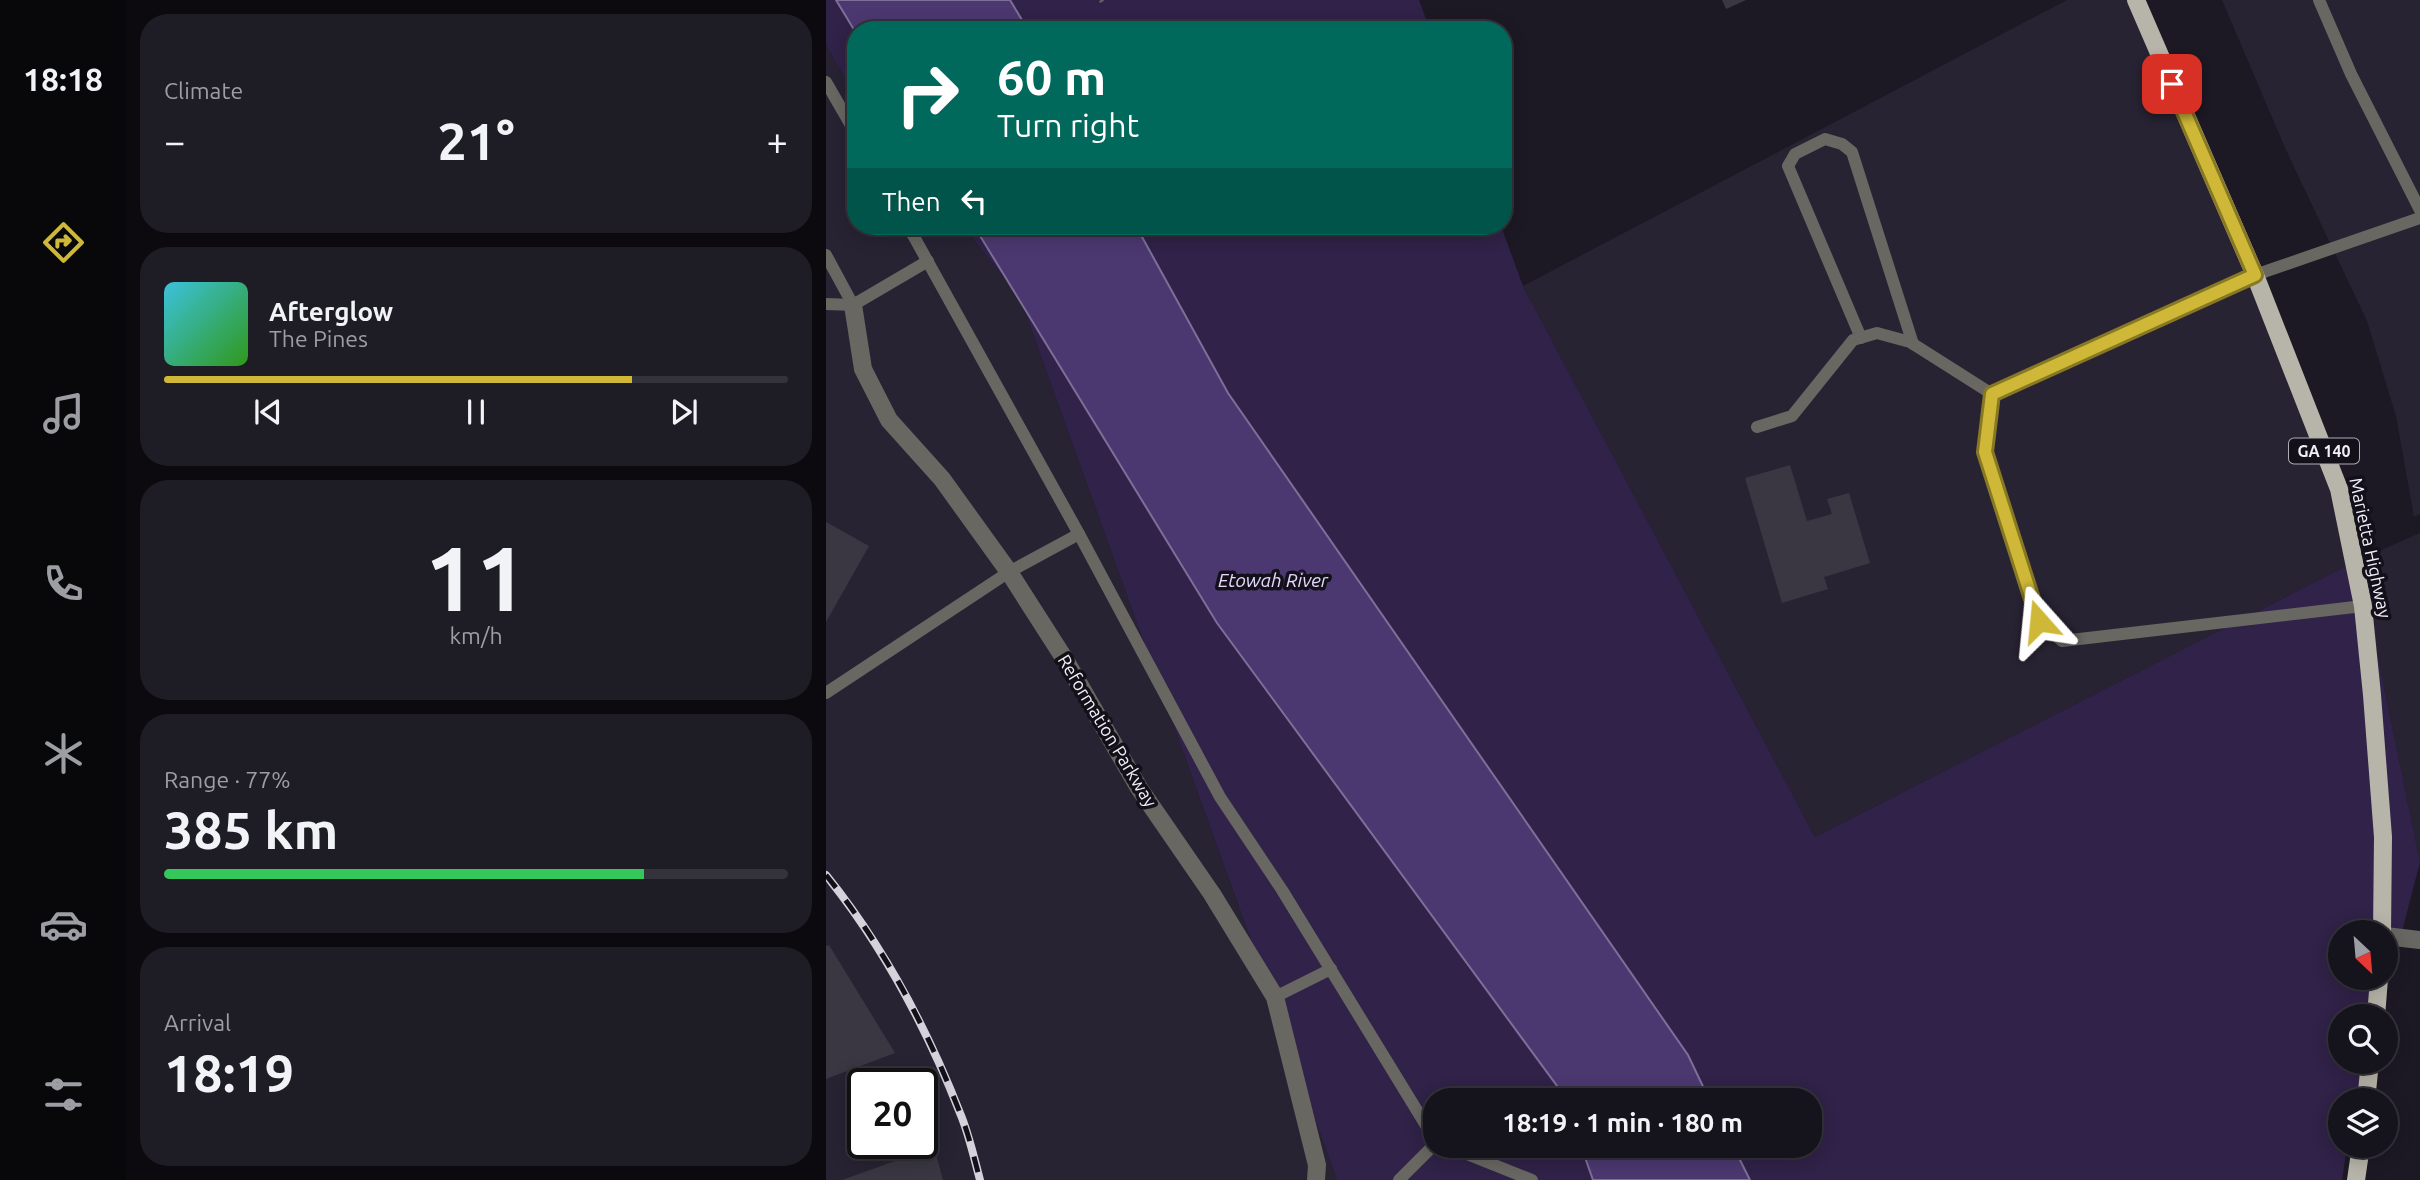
<!DOCTYPE html>
<html lang="en">
<head>
<meta charset="utf-8">
<style>
	:root { --surface:#15131b; --page:#1e1c24; --text:#f1f3f6; --muted:#9d9ea3; --line:#34323a; --accent:#cfb837 }
	body { margin:0; font-family:Ubuntu,sans-serif; background:var(--page); color:var(--text); height:100vh; display:flex; flex-direction:column; font-size:26px; white-space:nowrap }
	* { box-sizing:border-box; margin:0 }
	p { font-size:23px; color:var(--muted) }
	.icon { flex:none; width:38px; height:38px; fill:none; stroke:currentColor; stroke-width:2; stroke-linecap:round; stroke-linejoin:round }
	.map { position:relative; flex:1; overflow:hidden }
	.panel { display:flex; flex-direction:column; gap:14px; padding:14px; background:#0c0a0f; width:700px }
	.panel>* { flex:none }
	.hud { position:absolute; left:21px; top:21px; width:665px; height:214px; border-radius:28px; box-shadow:0 4px 18px #0003,0 0 0 2px var(--line); background:#00695c; color:#fff; overflow:hidden }
	.needle { width:46px; rotate:154deg }
	.tools { position:absolute; left:1502px; top:920px; display:grid; gap:14px }
	.tools a { display:grid; place-items:center; width:70px; height:70px; border-radius:50%; background:var(--surface); box-shadow:0 4px 18px #0003,0 0 0 2px var(--line); font-size:35px }
	.speed { position:absolute; left:21px; top:1068px; display:flex; gap:14px; font-size:35px; font-weight:700; text-align:center }
	.speed>* { display:grid; place-content:center; width:91px; height:91px; border-radius:50%; background:var(--surface); box-shadow:0 4px 18px #0003,0 0 0 2px var(--line); line-height:1 }
	.speed .limit { border:4px solid #111; border-radius:10px; background:#fff; color:#111 }
	.pin { position:absolute; display:grid; place-items:center; width:60px; height:60px; color:#fff; margin:-30px; border-radius:14px; box-shadow:0 4px 10px #0006 }
	.me { position:absolute; width:77px; margin:-38px; rotate:342deg; stroke-linejoin:round; filter:drop-shadow(0 0 5px #0008) }
	.turn { display:flex; align-items:center; gap:24px; height:147px; padding:0 35px; font-size:32px }
	.turn .icon { width:91px; height:91px; stroke-width:2.5 }
	.turn b { display:block; font-size:49px; line-height:60px }
	.then { display:flex; align-items:center; height:66px; padding:0 35px; background:#0003; gap:14px; font-size:26px }
	.big { font-size:52px; font-weight:600; line-height:1.1 }
	.panel .card { flex:1; display:flex; flex-direction:column; justify-content:center; gap:10px; min-width:0; padding:0 24px; border-radius:28px; background:var(--page) }
	.panel .dial { align-items:center; gap:0 }
	.dial b { font-size:91px; line-height:1 }
	.song { display:flex; align-items:center; gap:21px }
	.cover { width:84px; height:84px; border-radius:10px; background:linear-gradient(135deg,hsl(190 70% 55%),hsl(110 70% 35%)) }
	.played { height:7px; border-radius:4px; background:linear-gradient(90deg,var(--accent) 75%,var(--line) 75%) }
	.keys { display:flex; justify-content:space-around; direction:ltr }
	.heat { display:flex; justify-content:space-between; align-items:center; font-size:38px; direction:ltr }
	.charge { height:10px; border-radius:5px; background:linear-gradient(90deg,#34c759 77%,var(--line) 0) }
	.trip { position:absolute; left:597px; top:1088px; width:399px; height:70px; border-radius:28px; background:var(--surface); box-shadow:0 4px 18px #0003,0 0 0 2px var(--line); font-weight:600; line-height:70px; text-align:center }
	main { display:flex; flex:1; min-height:0 }
	.menu { display:flex; flex-direction:column; width:126px; justify-content:space-around; align-items:center; background:#08080b; color:var(--muted) }
	.menu .icon { width:49px; height:49px }
	.menu .current { color:var(--accent) }
	.menu b { font-size:32px; color:var(--text) }
	.map>svg:first-child { display:block }
	.built { fill:#282333; fill-rule:evenodd }
	.green { fill:#302248; fill-rule:evenodd }
	.water { fill:#4c3870; stroke:#7e6f98; stroke-width:2 }
	.building { fill:#3a3742 }
	.lines { fill:none; stroke-linecap:round; stroke-linejoin:round }
	.path { stroke:#63606a; stroke-width:4.5; stroke-dasharray:5 5; stroke-linecap:butt }
	.service { stroke:#686761; stroke-width:12 }
	.minor { stroke:#686761; stroke-width:18 }
	.primary { stroke:#b7b5a9; stroke-width:18 }
	.rail-casing { stroke:#d4d2db; stroke-width:8 }
	.rail { stroke:#13101a; stroke-width:5; stroke-dasharray:16; stroke-linecap:butt }
	.route-casing { stroke:#877824; stroke-width:18 }
	.route { stroke:#cfb837; stroke-width:12 }
	.labels { text-anchor:middle; stroke-width:7; stroke-linejoin:round; paint-order:stroke }
	.shield { fill:#13101a; stroke:#aeacb5; stroke-width:2 }
	.shield-label { font-size:16px; font-weight:bold; fill:#f1eff7 }
	.street-label { font-size:18px; fill:#f1eff7; stroke:#13101a }
	.water-label { font-size:19px; font-style:italic; fill:#e4d9fd; stroke:#13101a }
</style>
</head>
<body>
<main>
<nav class="menu">
<b>18:18</b>
<svg class="icon current" aria-label="directions" viewBox="0 0 24 24"><path d="M12 3l9 9-9 9-9-9zM9 14v-3h6M13 9l2 2-2 2"/></svg>
<svg class="icon" aria-label="music" viewBox="0 0 24 24"><path d="M9 18V5l10-2v13"/><circle cx="6" cy="18" r="3"/><circle cx="16" cy="16" r="3"/></svg>
<svg class="icon" aria-label="phone" viewBox="0 0 24 24"><path d="M5 4h4l2 5-3 2q2 4 5 5l2-3 5 2v4C11 20 4 13 5 4z"/></svg>
<svg class="icon" aria-label="climate" viewBox="0 0 24 24"><path d="M12 3v18M4 7l16 10M4 17L20 7"/></svg>
<svg class="icon" aria-label="car" viewBox="0 0 24 24"><path d="M5 17H2v-5l4-1 3-4h7l3 4 3 1v5h-3M9 17h6M6 11h13"/><circle cx="7" cy="17" r="2"/><circle cx="17" cy="17" r="2"/></svg>
<svg class="icon" aria-label="filters" viewBox="0 0 24 24"><path d="M4 7h16M4 17h16"/><circle cx="9" cy="7" r="2"/><circle cx="15" cy="17" r="2"/></svg>
</nav>
<section class="panel">
<div class="card"><p>Climate</p>
<div class="heat"><a>−</a><b class="big">21°</b><a>+</a></div>
</div>
<div class="card">
<div class="song"><i class="cover"></i><div><b>Afterglow</b><p>The Pines</p></div></div>
<div class="played"></div>
<div class="keys"><svg class="icon" aria-label="previous" viewBox="0 0 24 24"><path d="M18 5L8 12l10 7zM5 5v14"/></svg><svg class="icon" aria-label="pause" viewBox="0 0 24 24"><path d="M8 5v14M16 5v14"/></svg><svg class="icon" aria-label="next" viewBox="0 0 24 24"><path d="M6 5l10 7-10 7zM19 5v14"/></svg></div>
</div>
<div class="card dial"><b>11</b><p>km/h</p></div>
<div class="card"><p>Range · 77%</p><b class="big">385 km</b><div class="charge"></div></div>
<div class="card"><p>Arrival</p><b class="big">18:19</b></div>
</section>
<div class="map">
<svg width="1594" height="1180" viewBox="0 0 1594 1180">
	<rect width="100%" height="100%" fill="#1c1924"/>
	<g class="built">
		<path d="M 1241,0 L 1308,0 L 1385,185 L 1533,560 L 1594,533 L 1594,862 L 1532,560 L 989,837 L 697,286 Z"/>
		<path d="M 1396,0 L 1594,0 L 1594,514 L 1588,517 L 1570,416 L 1541,321 L 1460,150 Z"/>
		<path d="M 0,45 L 30,98 L 30,226 L 136,226 L 193,295 L 511,1180 L 0,1180 ZM 37,1083 L 96,1083 L 96,1143 L 37,1143 Z"/>
	</g>
	<g class="green">
		<path d="M 0,0 L 593,0 L 604,30 L 30,30 L 30,98 L 0,45 Z"/>
		<path d="M 136,226 L 675,226 L 697,286 L 989,837 L 1532,560 L 1594,862 L 1554,1017 L 1514,1017 L 1514,1062 L 1543,1062 L 1533,1101 L 1514,1101 L 1514,1146 L 1521,1146 L 1516,1180 L 511,1180 L 193,295 ZM 1514,933 L 1559,933 L 1559,978 L 1514,978 ZM 609,1101 L 984,1101 L 984,1146 L 609,1146 Z"/>
	</g>
	<g class="water">
		<path d="M 10,0 L 184,0 L 202,30 L 30,30 L 30,33 Z"/>
		<path d="M 148,226 L 310,226 L 402,393 L 862,1055 L 884,1101 L 738,1101 L 734,1090 L 391,623 Z"/>
		<path d="M 755,1146 L 907,1146 L 924,1180 L 767,1180 Z"/>
	</g>
	<g class="building">
		<path d="M 896,0 L 920,0 L 900,9 Z"/>
		<path d="M 964,465 L 981,521 L 1006,514 L 1001,499 L 1023,493 L 1044,563 L 998,577 L 1002,589 L 956,603 L 919,478 Z"/>
		<path d="M 0,522 L 43,546 L 0,622 Z"/>
		<path d="M 3,945 L 69,1053 L 0,1079 L 0,946 Z"/>
		<path d="M 108,1147 L 117,1180 L 16,1180 Z"/>
	</g>
	<g class="lines">
		<path class="path" d="M 275,0 L 276,2"/>
		<g class="service">
			<path d="M 1493,0 L 1525,74 L 1594,210"/>
			<path d="M 0,82 L 30,134"/>
			<path d="M 82,226 L 253,534 L 394,797 L 456,890 L 609,1140"/>
			<path d="M 0,255 L 27,305"/>
			<path d="M 0,304 L 27,305 L 102,261"/>
			<path d="M 1035,338 L 962,166 L 969,154 L 999,139 L 1016,144 L 1026,152 L 1087,344"/>
			<path d="M 1166,394 L 1429,275 L 1594,218"/>
			<path d="M 931,427 L 966,416 L 1027,340 L 1051,333 L 1084,342 L 1166,394 L 1159,452 L 1213,621 L 1236,641 L 1537,606"/>
			<path d="M 0,693 L 183,572 L 253,534"/>
			<path d="M 449,997 L 505,969"/>
			<path d="M 621,1146 L 706,1180"/>
			<path d="M 573,1180 L 609,1144"/>
		</g>
		<g class="minor">
			<path d="M 27,305 L 37,369 L 63,420 L 116,479 L 183,572 L 238,658 L 313,788 L 386,894 L 449,997 L 491,1165 L 490,1180"/>
			<path d="M 1559,936 L 1594,940"/>
		</g>
		<g class="primary">
			<path d="M 1310,0 L 1429,275 L 1513,489 L 1537,606 L 1546,695 L 1557,837 L 1556,933"/>
			<path d="M 1550,1017 L 1553,978"/>
			<path d="M 1540,1101 L 1544,1062"/>
			<path d="M 1530,1180 L 1535,1146"/>
		</g>
		<defs>
			<path id="rail" d="M 0,875 C 58,947 100,1026 134,1113 C 143,1134 148,1158 154,1180"/>
		</defs>
		<use href="#rail" class="rail-casing"/>
		<use href="#rail" class="rail"/>
	</g>
	<g class="lines">
		<defs>
			<path id="route" d="M 1213,621 L 1159,452 L 1166,394 L 1429,275 L 1346,84"/>
		</defs>
		<use href="#route" class="route-casing"/>
		<use href="#route" class="route"/>
	</g>
	<g class="labels">
		<rect class="shield" x="1463" y="438.5" width="70" height="25" rx="5"/>
		<g class="shield-label">
			<text x="1498" y="457">GA 140</text>
		</g>
		<g class="street-label">
			<text transform="translate(1544 548) rotate(78)" y="6">Marietta Highway</text>
			<text transform="translate(281 731) rotate(59)" y="6">Reformation Parkway</text>
		</g>
		<g class="water-label">
			<text x="447" y="587">Etowah River</text>
		</g>
	</g>
</svg>
<div class="tools">
<a><svg class="needle" viewBox="-14 -14 28 28"><path d="M0-13l5 13h-10z" fill="#e53935"/><path d="M0 13l5-13h-10z" fill="#9d9ea3"/></svg></a>
<a><svg class="icon" aria-label="search" viewBox="0 0 24 24"><circle cx="10" cy="10" r="6"/><path d="M15 15l6 6"/></svg></a>
<a><svg class="icon" aria-label="layers" viewBox="0 0 24 24"><path d="M12 4l9 5-9 5-9-5zM3 14l9 5 9-5"/></svg></a>
</div>
<div class="speed"><div class="limit">20</div></div>
<div class="pin" style="left:1346px;top:84px;background:#d93025"><svg class="icon" aria-label="arrive" viewBox="0 0 24 24"><path d="M6 21V4h12l-3 4 3 4H6"/></svg></div>
<svg class="me" style="left:1213px;top:621px" viewBox="-20 -20 40 40"><path d="M0-17L14 15 0 8-14 15z" fill="#cfb837" stroke="#fff" stroke-width="4"/></svg>
<div class="trip">18:19 · 1 min · 180 m</div>
<div class="hud">
<div class="turn"><svg class="icon" aria-label="right" viewBox="0 0 24 24"><path d="M7 20v-9h11M14 6l5 5-5 5"/></svg><div><b>60 m</b>Turn right</div></div>
<div class="then">Then<svg class="icon" aria-label="left" viewBox="0 0 24 24"><path d="M17 20v-9H6M10 6l-5 5 5 5"/></svg></div>
</div>
</div>
</main>
</body>
</html>
